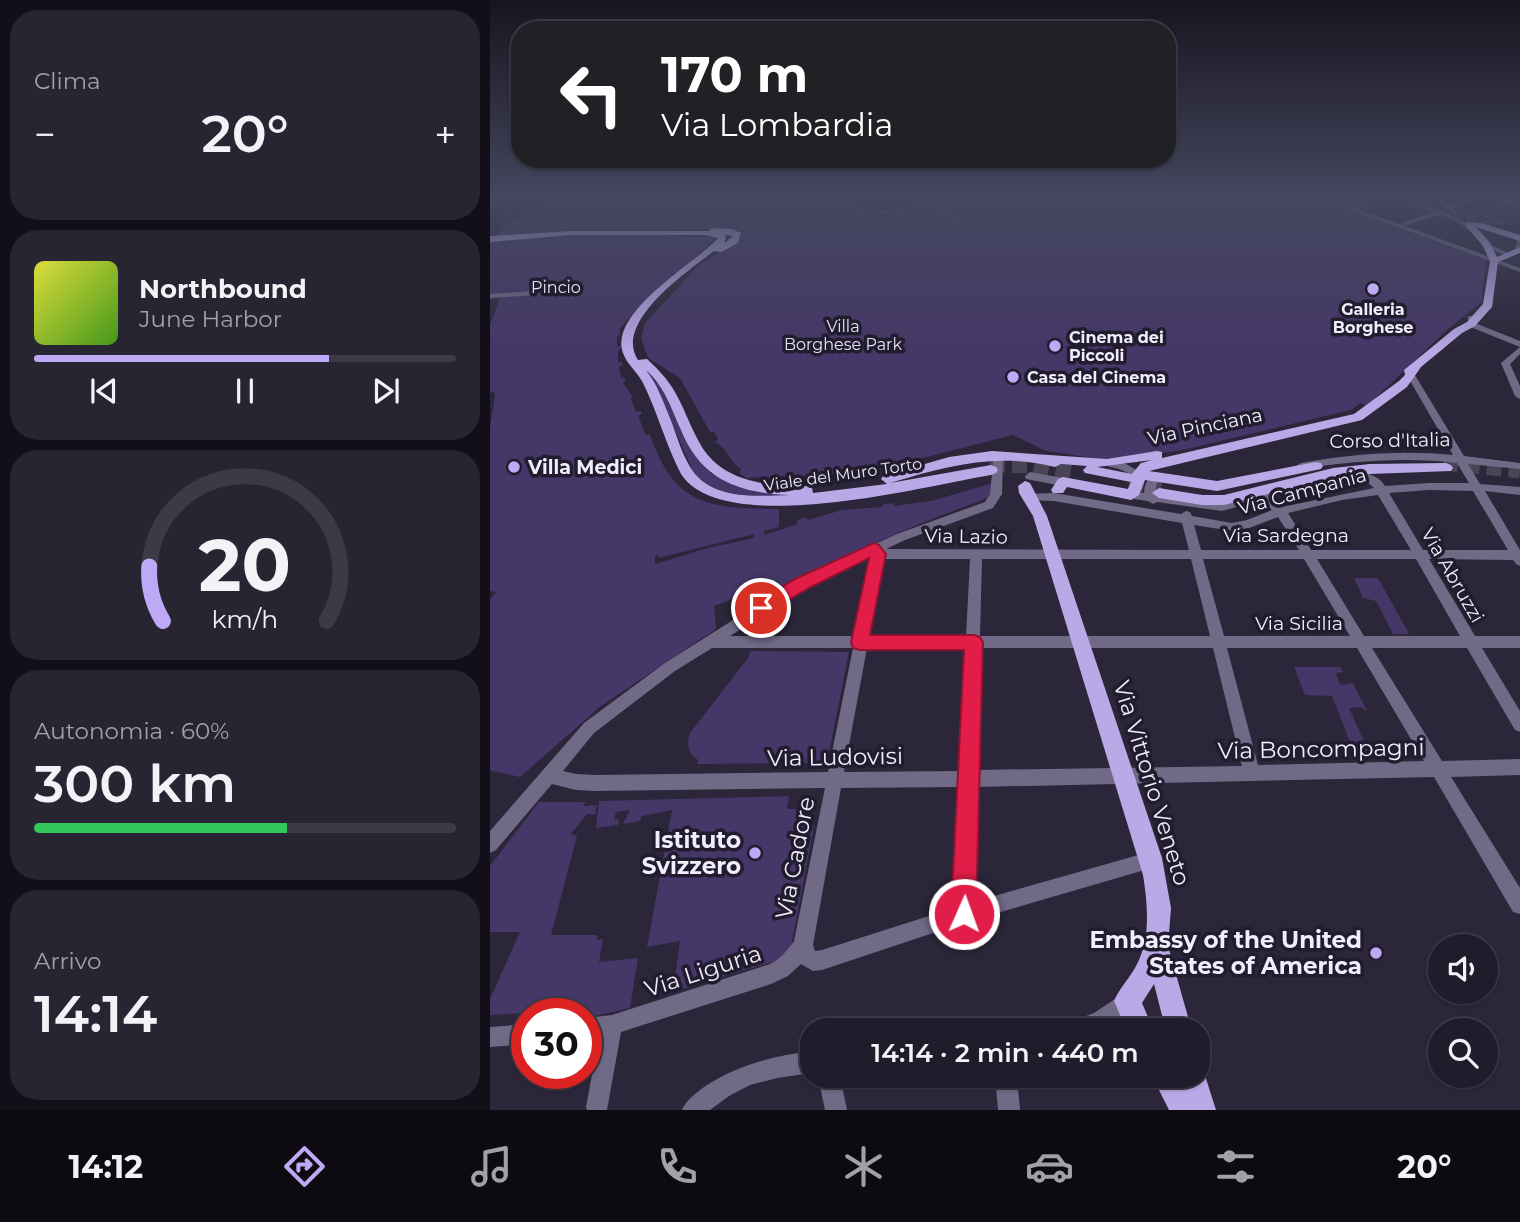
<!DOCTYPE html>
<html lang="it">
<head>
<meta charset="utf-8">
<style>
	:root { --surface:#201c2b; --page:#282533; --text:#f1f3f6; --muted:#a2a1a9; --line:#3d3a47; --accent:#bda9f5 }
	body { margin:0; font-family:Montserrat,sans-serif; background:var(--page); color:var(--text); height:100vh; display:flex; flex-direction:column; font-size:26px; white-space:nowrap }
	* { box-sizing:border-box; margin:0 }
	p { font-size:23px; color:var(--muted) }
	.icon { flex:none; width:38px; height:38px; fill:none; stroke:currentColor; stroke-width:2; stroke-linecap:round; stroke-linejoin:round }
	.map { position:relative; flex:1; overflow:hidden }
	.details { display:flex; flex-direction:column; gap:10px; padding:10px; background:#120f18; width:490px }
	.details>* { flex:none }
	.top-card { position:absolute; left:21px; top:21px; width:665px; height:147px; border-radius:28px; box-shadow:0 2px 5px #0004,0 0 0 2px var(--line); background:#202124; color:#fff; overflow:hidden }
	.tools { position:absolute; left:938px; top:934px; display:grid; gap:14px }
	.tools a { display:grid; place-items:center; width:70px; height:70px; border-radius:50%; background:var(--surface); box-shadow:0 2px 5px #0004,0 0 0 2px var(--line); font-size:35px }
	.speed { position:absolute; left:21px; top:998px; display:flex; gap:14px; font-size:35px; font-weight:700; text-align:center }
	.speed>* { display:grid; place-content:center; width:91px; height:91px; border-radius:50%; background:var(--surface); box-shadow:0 2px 5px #0004,0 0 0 2px var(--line); line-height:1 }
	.speed .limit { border:10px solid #d22; background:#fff; color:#111 }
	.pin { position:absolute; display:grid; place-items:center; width:60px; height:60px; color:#fff; margin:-30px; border:4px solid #fff; border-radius:50%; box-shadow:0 2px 7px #0007 }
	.me { position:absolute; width:77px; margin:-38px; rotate:2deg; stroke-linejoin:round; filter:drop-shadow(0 0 5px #0008) }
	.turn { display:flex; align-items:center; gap:24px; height:147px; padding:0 35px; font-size:32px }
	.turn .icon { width:91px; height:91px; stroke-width:2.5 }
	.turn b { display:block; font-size:49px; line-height:60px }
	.big { font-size:52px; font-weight:600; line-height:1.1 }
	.details .card { flex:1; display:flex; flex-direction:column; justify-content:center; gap:10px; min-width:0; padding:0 24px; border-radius:28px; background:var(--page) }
	.details .dial { align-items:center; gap:0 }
	.dial svg { height:182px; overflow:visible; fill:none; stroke:var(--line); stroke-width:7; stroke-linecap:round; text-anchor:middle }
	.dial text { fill:var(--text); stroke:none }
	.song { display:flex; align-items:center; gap:21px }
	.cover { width:84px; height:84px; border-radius:10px; background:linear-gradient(135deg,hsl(60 70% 55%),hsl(100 70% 35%)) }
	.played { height:7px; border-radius:4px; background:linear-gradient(90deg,var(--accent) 70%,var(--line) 70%) }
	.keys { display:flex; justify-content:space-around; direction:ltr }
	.heat { display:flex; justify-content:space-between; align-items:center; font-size:38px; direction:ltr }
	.charge { height:10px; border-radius:5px; background:linear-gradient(90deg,#34c759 60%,var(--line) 0) }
	.trip { position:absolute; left:310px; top:1018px; width:410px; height:70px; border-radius:28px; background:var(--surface); box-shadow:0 2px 5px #0004,0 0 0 2px var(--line); font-weight:600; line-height:70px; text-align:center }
	.dock { display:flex; height:112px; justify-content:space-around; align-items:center; background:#0d0b11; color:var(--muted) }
	.dock .icon { width:49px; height:49px }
	.dock .on { color:var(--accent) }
	.dock b { font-size:32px; color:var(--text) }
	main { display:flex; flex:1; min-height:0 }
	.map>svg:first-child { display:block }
	.green { fill:#453767; fill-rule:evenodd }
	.water { fill:#1b013d; stroke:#5b4876; stroke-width:2 }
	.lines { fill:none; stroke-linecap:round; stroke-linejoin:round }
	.stream { stroke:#5b4876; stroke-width:2 }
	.major-tunnel { stroke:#494456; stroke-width:15; stroke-dasharray:15 7; stroke-linecap:butt }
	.minor { fill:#716a87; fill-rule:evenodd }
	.major { fill:#b9a9e6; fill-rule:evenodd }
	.tram { stroke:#a4a1b0; stroke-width:2 }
	.route { fill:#e11d48; stroke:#92132f; stroke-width:2 }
	.poi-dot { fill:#bda9f5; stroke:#211c2e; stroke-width:2.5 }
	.labels { text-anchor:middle; stroke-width:7; stroke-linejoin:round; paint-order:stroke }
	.far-park-label { font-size:16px; fill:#e5e1f4; stroke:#211c2e }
	.far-poi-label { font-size:16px; font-weight:bold; fill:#f1eefb; stroke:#211c2e; text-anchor:start }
	.far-street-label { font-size:16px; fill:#f1eefb; stroke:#211c2e }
	.street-label { font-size:19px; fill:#f1eefb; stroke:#211c2e }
	.poi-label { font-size:19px; font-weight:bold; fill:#f1eefb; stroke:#211c2e; text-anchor:start }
	.near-street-label { font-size:23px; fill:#f1eefb; stroke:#211c2e }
	.near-poi-label { font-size:23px; font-weight:bold; fill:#f1eefb; stroke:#211c2e; text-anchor:end }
</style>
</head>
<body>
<main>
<section class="details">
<div class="card"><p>Clima</p>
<div class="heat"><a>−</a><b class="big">20°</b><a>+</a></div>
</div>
<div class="card">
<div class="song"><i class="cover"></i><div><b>Northbound</b><p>June Harbor</p></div></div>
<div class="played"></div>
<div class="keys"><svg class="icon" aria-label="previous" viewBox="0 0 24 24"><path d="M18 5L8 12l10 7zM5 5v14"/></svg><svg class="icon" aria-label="pause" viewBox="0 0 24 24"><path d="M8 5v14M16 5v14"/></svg><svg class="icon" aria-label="next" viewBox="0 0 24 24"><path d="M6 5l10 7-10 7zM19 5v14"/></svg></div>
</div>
<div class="card dial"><svg viewBox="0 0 100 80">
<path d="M14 69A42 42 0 1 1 86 69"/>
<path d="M14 69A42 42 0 0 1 8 45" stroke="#bda9f5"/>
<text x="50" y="56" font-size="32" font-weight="700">20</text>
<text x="50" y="72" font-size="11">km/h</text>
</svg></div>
<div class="card"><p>Autonomia · 60%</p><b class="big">300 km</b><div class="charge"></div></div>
<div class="card"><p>Arrivo</p><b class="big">14:14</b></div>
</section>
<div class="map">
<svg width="1030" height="1110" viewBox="0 0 1030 1110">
	<rect width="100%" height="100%" fill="#2b2639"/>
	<g class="green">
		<path d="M 38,198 L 827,198 L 996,260 L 992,302 L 958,329 L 877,406 L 871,403 L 861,410 L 697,449 L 624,461 L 556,451 L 523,435 L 393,468 L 359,474 L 257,478 L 249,473 L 251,469 C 239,462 237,447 225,442 L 228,439 L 224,432 L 220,432 L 190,378 L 158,358 L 151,338 L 155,323 L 208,266 L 250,240 L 251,235 L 244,230 L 232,229 L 98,230 L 8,236 L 16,223 L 53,209 L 50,205 L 29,203 Z"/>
		<path d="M 988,201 L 1002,206 L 1005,204 L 1001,202 L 1003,201 L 1018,203 L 1015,205 L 1018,207 L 1010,207 L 1027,213 L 1010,210 L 1005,212 L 1026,218 L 1002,215 L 1006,219 L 1025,225 L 1015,223 L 1013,227 L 1003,224 L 1000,226 L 992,224 L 999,219 L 990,216 L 979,220 L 965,211 L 982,215 L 994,212 L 975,207 L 993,210 L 996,209 L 989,207 L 998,207 L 985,202 Z"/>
		<path d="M 102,234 L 227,237 L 137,320 L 129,330 L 130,335 L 127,336 L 127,346 L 132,346 L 128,351 L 128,362 L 132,362 L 133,365 L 129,367 L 131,378 L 134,377 L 136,381 L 133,383 L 143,397 L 141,399 L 146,412 L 151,411 L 152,414 L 148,416 L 156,435 L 160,434 C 184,507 220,508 289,509 L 289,527 L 274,531 L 274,535 L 308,524 L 307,520 L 316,517 L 318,520 L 352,510 L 393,507 L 393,504 L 403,503 L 404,506 L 441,501 L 503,483 L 498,498 C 419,526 341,560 270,604 L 266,596 L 282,590 L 275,580 L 265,584 L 267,590 L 224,606 L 226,629 L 111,706 L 30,777 L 0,770 L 0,600 L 6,592 L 0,591 L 0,428 L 5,395 L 4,392 L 0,393 L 0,325 L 10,298 L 0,299 L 0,241 ZM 264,534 L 264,538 L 218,548 L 165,564 L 165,556 L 168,555 L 168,558 Z"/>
		<path d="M 152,365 L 172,387 L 208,460 L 222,474 L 255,487 L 305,495 C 268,496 228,504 203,471 L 161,377 Z"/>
		<path d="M 864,578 L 888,578 L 919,634 L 903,634 L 886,601 L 873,598 Z"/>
		<path d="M 260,651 L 359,652 L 337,763 L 207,764 L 208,760 C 198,753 196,744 200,733 L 258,658 Z"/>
		<path d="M 804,667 L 850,667 L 853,672 L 846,673 L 850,685 L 863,683 L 877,711 L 871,707 L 859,708 L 880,755 L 865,755 L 842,696 L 815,695 Z"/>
		<path d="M 299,796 L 297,809 L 309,809 L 313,820 L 324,827 L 299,957 L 183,992 L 190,941 L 157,947 L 182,810 L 152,816 L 150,821 L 133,824 L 140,810 L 126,812 L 124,820 L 129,819 L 128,825 L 106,828 L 109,801 Z"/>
		<path d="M 49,802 L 96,802 L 93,806 L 107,805 L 105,815 L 97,814 L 81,834 L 87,836 L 61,935 L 107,935 L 107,940 L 113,939 L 109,962 L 148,958 L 140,1008 L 96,1018 L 96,1013 L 92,1013 L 92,1010 L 0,1015 L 0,999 L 30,932 L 0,932 L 0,866 Z"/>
	</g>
	<path class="water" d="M 374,198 L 384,200 L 427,198 L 418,199 L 418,206 C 403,214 373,212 359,204 Z"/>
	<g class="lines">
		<path class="stream" d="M 427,198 L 437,201 L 492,239"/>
		<g class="major-tunnel">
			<path d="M 953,463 L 1030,471"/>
			<path d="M 500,465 L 542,466 L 583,473"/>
			<path d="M 639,483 L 671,489"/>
		</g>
		<g class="minor">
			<path d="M 2,198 L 9,198 L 0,203 L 0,199 Z"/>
			<path d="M 828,198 C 840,197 849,206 861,206 C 874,207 886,198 900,198 L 866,209 L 909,224 L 942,212 L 904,198 C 924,198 968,216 983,228 L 978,229 C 948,209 947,215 915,226 L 1030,268 L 1030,272 Z"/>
			<path d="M 942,198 L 948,198 L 958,205 L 985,198 L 993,198 L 962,208 L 969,214 L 966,216 Z"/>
			<path d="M 1001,198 L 1009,198 L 1030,203 L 1030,207 Z"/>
			<path d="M 1030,238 L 1030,251 L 1025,251 L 1027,240 Z"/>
			<path d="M 997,243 L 1018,253 L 1019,254 L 1014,255 L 995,246 L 994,245 Z"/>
			<path d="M 44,291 L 47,291 L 47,295 L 0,298 L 0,294 Z"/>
			<path d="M 978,316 L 984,316 L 985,323 L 1030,341 L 1030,347 L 978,326 Z"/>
			<path d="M 1030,347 L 1030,354 L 1020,364 L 1030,386 L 1030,399 L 1025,396 L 1011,363 Z"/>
			<path d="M 919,369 L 923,372 L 974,456 L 1030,463 L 1030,469 L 978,464 L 990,484 L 1030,487 L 1030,495 L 995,491 L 1030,550 L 1030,566 L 1026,564 L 1023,560 L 939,559 L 985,636 L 1030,636 L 1030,648 L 992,648 L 1030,711 L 1030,732 L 1025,730 L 977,648 L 882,648 L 952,761 L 1030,759 L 1030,775 L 961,777 L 1030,888 L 1030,914 L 1023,912 L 944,777 L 486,787 L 483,902 L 659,852 L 665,855 L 668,861 L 665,867 L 473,923 L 332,970 L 323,971 L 311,964 L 298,976 L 281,984 L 131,1032 L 117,1110 L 97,1110 L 96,1107 L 109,1037 L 96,1038 L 96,1018 L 122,1015 L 280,964 C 290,959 297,951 304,941 L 335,788 L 106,791 L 86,790 L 62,784 L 6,850 L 0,853 L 0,831 L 94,723 L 175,663 L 308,579 L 407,534 L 495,502 L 500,494 L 504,454 L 508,453 L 513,456 L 512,494 L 503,508 L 415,540 L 396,549 L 699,550 L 692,523 L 564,501 L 536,500 L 534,497 L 536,494 L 564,493 L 691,514 L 696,511 L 700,512 L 702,516 L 742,523 L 757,520 L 782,510 L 772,500 L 732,511 L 667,502 L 663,504 L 658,501 L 637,498 L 635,495 L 637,492 L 654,493 C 654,485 658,476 666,473 L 671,477 L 666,485 L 666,494 L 732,503 L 804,483 L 808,484 L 810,487 L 808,490 L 782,497 L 792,507 L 884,488 L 876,481 L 828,482 L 827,479 L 828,476 L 832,475 C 853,474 883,466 895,486 L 939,483 L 979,483 L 967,463 C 915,457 862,461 811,469 L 806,466 L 811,463 C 861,454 912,450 963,455 L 915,372 ZM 939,490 L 983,491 L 1018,550 L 933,550 L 899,493 ZM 888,495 L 921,550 L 821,550 L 798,513 L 852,500 ZM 788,517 L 809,550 L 711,550 L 704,525 L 742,531 L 759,528 ZM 381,556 L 365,636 L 240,636 L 318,587 ZM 393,559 L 480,559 L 476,636 L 379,636 ZM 492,559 L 701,559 L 720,636 L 490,636 ZM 713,559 L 814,559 L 860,636 L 734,636 ZM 827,559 L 926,559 L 970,636 L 874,636 ZM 222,648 L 363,648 L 338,772 L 106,775 L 86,774 L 73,771 L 104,733 L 185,671 ZM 377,648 L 476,648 L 470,771 L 354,772 ZM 490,648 L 723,648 L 752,766 L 486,770 ZM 737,648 L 867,648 L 934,761 L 768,765 ZM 469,787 L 464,908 L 332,950 L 325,951 L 323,945 L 351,788 Z"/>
			<path d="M 617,460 L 636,464 L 654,474 L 649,478 L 629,469 L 613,465 L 612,463 L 613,461 Z"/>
			<path d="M 540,472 L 573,478 L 578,482 L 573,486 L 536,479 L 535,476 Z"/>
			<path d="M 637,991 L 644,994 L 647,1001 C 642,1013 624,1026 611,1031 L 572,1031 L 575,1024 L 604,1013 Z"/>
			<path d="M 478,1019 L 490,1024 L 493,1031 L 429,1031 L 432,1024 L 439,1021 Z"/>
			<path d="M 37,1024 L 37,1044 L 0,1047 L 0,1027 Z"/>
			<path d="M 322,1051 L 322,1073 L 287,1078 L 260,1085 L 239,1096 L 220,1110 L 192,1110 C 196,1100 205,1094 214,1087 C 247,1065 283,1056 322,1051 Z"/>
			<path d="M 328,1076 L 350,1076 L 357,1110 L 335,1110 Z"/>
			<path d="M 505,1076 L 527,1076 L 530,1110 L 508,1110 Z"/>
		</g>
		<g class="major">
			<path d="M 976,222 L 991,223 L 1030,235 L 1030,241 L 986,227 L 1000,243 L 1007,257 L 1030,247 L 1030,253 L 1008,262 L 1002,307 L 985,326 L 972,333 L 931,367 L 917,387 L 872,420 L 659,471 L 727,481 L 826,462 L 831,463 L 833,466 L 831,469 L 727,491 L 655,480 L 649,495 L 641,500 L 577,487 L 573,493 L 563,493 L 561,490 L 568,479 L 573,477 L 638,489 L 641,482 L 595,473 L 593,470 L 597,466 L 571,464 L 565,467 C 507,452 456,466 400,483 L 501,465 L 506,467 L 508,470 L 506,473 L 501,475 C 435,486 233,539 191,474 C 176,445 168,414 154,385 C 149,373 137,365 133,353 C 118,312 206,263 228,238 L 216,235 L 81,235 L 0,242 L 0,236 L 81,231 L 219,231 L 222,228 L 242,229 L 251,233 L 248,243 L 231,252 L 224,251 C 198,271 123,322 148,360 L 157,359 C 190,389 189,403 208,440 C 229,482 275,486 317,486 L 322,488 L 323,493 L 397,484 L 391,479 L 393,476 L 459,457 L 502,451 L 617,459 L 667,451 L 672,452 L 672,458 L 864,414 L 909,381 L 915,375 L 914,370 L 964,329 L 977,322 L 993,304 L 1000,261 L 993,246 L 976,226 ZM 225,233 L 243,236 L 235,243 L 236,235 ZM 156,370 C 175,387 181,408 191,430 C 211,480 249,493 300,495 C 271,496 229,500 207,476 C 194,462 187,436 180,418 C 173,401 167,384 156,370 ZM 662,460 L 651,463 L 642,474 L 607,467 Z"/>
			<path d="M 956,463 L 961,465 L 963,468 L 961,471 L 880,474 L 843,478 L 734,505 L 712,505 L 669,498 L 662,493 L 669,488 L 712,495 L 734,495 L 843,468 L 880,464 Z"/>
			<path d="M 535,481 L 540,483 L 557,516 L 672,858 L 681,908 L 678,946 L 702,1031 L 676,1031 L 664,984 L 652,1003 L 664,1031 L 637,1031 L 624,1001 C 629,989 638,980 645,968 C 661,940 658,906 653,875 L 543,516 L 529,493 L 528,486 Z"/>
			<path d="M 707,1064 L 712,1066 L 726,1110 L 679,1110 L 662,1076 L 707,1076 Z"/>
		</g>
		<path class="tram" d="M 0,205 L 12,198"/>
	</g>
	<linearGradient id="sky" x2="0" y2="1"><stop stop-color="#18151f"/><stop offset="0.56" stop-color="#44475f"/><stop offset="1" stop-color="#44475f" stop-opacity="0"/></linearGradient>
	<rect width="1030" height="353" fill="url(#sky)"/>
	<path class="route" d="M 384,543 L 389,545 L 396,554 L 380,635 L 484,635 L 490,637 L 493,642 L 486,914 L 482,923 L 474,926 L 465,923 L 461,914 L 474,650 L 370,650 L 363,648 L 361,642 L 379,558 L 319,588 L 277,613 L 265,613 L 262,608 L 265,603 L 307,578 Z"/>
	<g class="poi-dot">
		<circle cx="883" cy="289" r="7"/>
		<circle cx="565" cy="346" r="7"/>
		<circle cx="523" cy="377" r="7"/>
		<circle cx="24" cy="467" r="7"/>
		<circle cx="265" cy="853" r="7"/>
		<circle cx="886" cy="953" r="7"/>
	</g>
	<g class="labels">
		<g class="far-park-label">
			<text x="66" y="293">Pincio</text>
			<text x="353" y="332">Villa<tspan x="353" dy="18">Borghese Park</tspan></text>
		</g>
		<g class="far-poi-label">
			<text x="883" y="315" text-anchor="middle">Galleria<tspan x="883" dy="18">Borghese</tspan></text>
			<text x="579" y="343">Cinema dei<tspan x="579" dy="18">Piccoli</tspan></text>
			<text x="537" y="383">Casa del Cinema</text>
		</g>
		<g class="far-street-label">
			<text transform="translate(353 474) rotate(-8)" y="6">Viale del Muro Torto</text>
		</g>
		<g class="street-label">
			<text transform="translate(715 426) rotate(-12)" y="7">Via Pinciana</text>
			<text transform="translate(900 440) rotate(-1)" y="7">Corso d'Italia</text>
			<text transform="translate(812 491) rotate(-15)" y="7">Via Campania</text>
			<text x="796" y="542">Via Sardegna</text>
			<text transform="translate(476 536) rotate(1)" y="7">Via Lazio</text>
			<text transform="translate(963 575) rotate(60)" y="7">Via Abruzzi</text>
			<text x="809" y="630">Via Sicilia</text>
		</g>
		<g class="poi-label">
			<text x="38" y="474">Villa Medici</text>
		</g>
		<g class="near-street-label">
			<text transform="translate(831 749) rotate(-1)" y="8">Via Boncompagni</text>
			<text transform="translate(345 757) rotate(-1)" y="8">Via Ludovisi</text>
			<text transform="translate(662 783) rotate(73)" y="8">Via Vittorio Veneto</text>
			<text transform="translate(305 858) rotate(-79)" y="8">Via Cadore</text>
			<text transform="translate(213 971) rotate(-18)" y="8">Via Liguria</text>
		</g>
		<g class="near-poi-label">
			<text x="251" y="848">Istituto<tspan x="251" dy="26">Svizzero</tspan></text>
			<text x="872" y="948">Embassy of the United<tspan x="872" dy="26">States of America</tspan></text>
		</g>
	</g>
</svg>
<div class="tools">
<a><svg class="icon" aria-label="sound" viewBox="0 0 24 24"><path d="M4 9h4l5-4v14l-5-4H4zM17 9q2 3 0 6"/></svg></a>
<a><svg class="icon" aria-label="search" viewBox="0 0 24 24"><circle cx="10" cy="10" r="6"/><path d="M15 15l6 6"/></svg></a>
</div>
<div class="speed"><div class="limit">30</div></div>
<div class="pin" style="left:271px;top:608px;background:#d93025"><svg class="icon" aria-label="arrive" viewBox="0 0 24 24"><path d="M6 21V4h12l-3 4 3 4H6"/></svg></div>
<svg class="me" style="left:474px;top:914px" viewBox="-20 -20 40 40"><circle r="17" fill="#e11d48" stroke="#fff" stroke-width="3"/><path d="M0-11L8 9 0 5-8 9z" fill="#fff"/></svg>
<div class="trip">14:14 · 2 min · 440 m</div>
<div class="top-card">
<div class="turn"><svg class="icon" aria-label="left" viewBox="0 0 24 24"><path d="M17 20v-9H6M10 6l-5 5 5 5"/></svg><div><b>170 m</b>Via Lombardia</div></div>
</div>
</div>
</main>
<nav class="dock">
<b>14:12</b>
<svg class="icon on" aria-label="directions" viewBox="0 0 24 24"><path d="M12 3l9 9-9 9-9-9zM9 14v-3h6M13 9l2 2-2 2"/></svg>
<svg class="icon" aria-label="music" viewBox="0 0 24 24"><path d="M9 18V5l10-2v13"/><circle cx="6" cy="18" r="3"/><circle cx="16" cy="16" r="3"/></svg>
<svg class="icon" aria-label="phone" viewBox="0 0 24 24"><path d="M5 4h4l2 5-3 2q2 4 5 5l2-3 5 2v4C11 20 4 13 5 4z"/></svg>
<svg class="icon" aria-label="climate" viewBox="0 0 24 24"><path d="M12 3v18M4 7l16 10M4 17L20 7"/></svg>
<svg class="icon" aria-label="car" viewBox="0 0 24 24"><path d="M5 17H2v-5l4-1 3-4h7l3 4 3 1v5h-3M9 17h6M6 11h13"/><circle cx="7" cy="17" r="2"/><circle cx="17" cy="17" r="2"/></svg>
<svg class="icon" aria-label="filters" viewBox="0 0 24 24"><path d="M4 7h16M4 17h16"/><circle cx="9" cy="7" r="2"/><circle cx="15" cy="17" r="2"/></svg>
<b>20°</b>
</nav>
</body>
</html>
